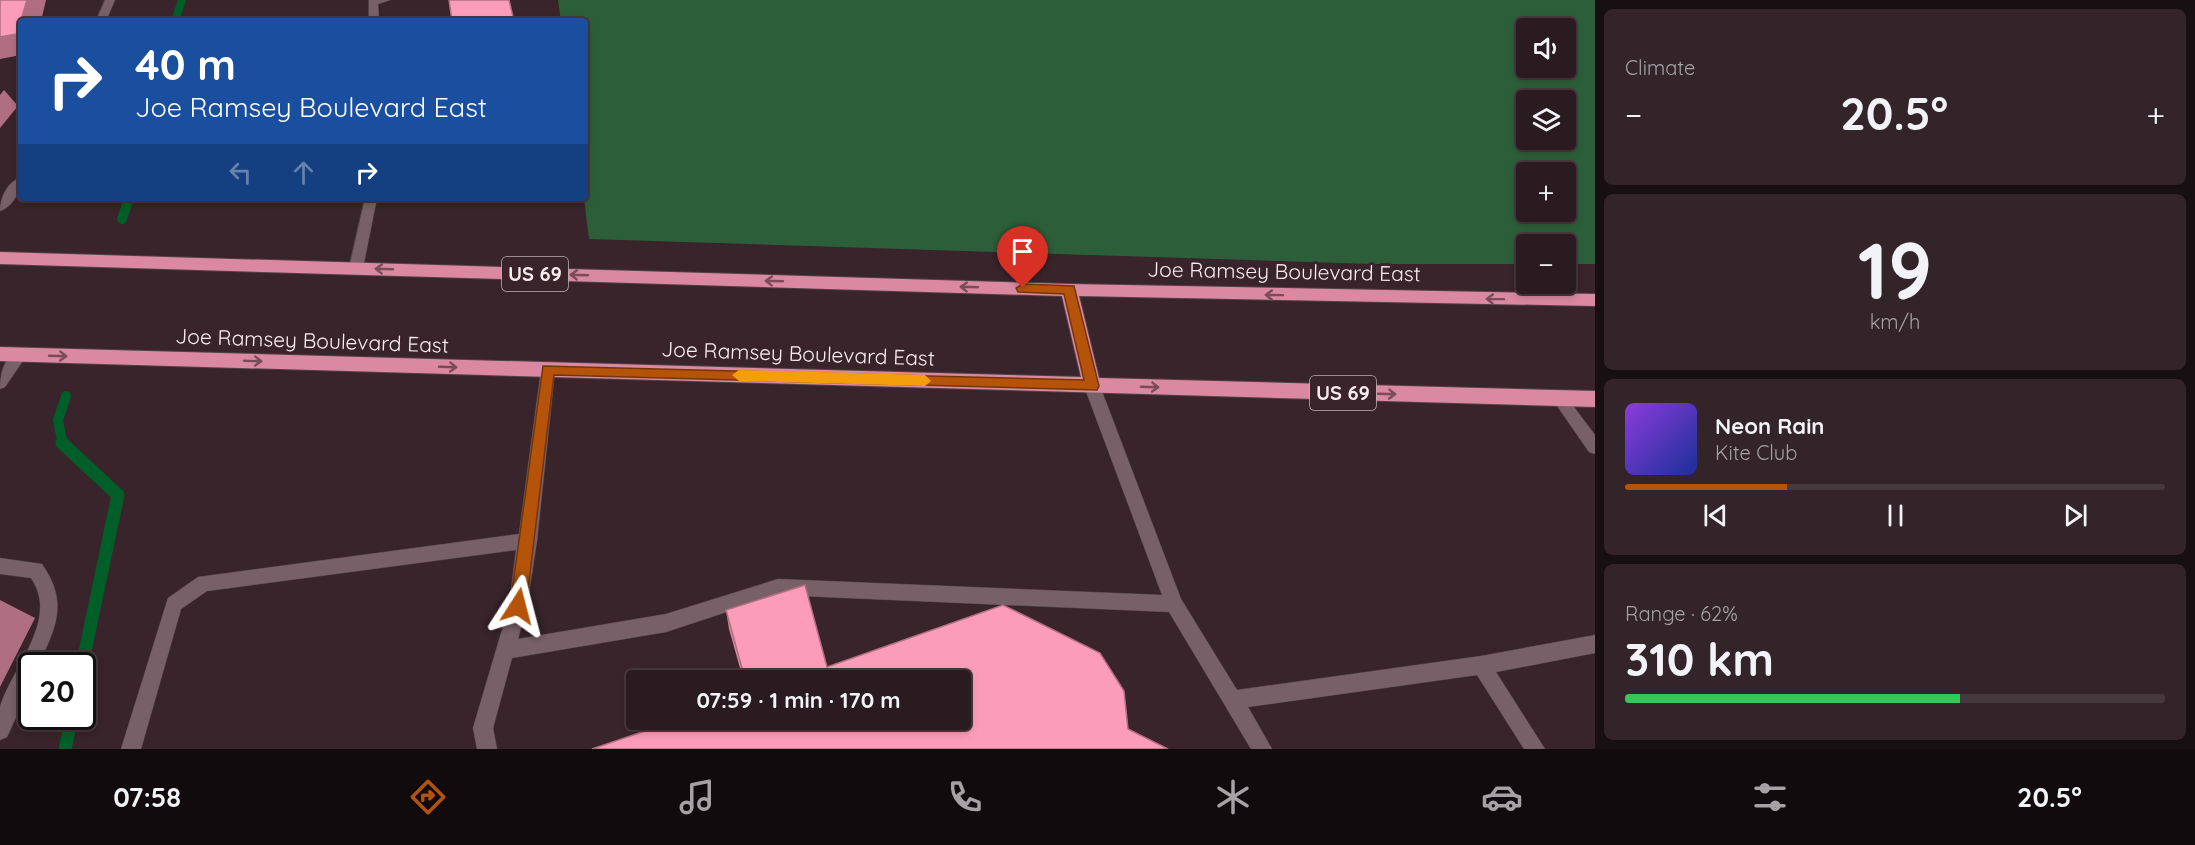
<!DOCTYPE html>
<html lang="en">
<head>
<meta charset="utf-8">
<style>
	:root { --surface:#2a1b20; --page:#322429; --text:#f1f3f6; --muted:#a5a1a5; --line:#46393e; --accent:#b45309 }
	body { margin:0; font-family:Quicksand,sans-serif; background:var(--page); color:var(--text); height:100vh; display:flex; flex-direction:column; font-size:22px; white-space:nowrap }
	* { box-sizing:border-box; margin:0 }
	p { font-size:20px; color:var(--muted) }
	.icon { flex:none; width:33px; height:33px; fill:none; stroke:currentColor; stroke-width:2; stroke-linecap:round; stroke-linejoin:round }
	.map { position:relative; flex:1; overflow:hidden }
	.side { display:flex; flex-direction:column; gap:9px; padding:9px; background:#170f12; width:600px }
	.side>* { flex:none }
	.banner { position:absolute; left:18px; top:18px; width:570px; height:183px; border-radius:6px; box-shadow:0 3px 9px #0003,0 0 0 2px var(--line); background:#1a4fa0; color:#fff; overflow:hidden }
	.tools { position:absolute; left:1516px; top:18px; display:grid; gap:12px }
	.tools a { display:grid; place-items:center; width:60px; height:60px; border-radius:6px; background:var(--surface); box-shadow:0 3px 9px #0003,0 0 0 2px var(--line); font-size:30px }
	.speed { position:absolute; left:18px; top:652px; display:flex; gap:12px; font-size:30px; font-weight:700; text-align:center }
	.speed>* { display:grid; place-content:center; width:78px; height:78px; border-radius:50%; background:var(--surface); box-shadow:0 3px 9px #0003,0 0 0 2px var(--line); line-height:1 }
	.speed .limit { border:3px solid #111; border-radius:9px; background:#fff; color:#111 }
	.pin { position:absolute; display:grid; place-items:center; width:51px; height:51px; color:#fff; margin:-62px -26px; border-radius:50% 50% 50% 0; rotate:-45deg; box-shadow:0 0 6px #0007 }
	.pin .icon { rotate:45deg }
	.me { position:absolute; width:66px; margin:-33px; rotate:9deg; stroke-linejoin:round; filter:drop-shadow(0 0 4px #0008) }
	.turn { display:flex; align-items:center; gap:21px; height:126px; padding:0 18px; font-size:27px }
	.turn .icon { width:78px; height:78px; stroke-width:2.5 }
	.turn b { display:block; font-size:42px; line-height:51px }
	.lanes { display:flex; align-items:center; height:57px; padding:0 18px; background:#0003; justify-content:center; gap:30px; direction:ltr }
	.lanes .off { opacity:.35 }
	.big { font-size:45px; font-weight:800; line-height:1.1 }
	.side .tile { flex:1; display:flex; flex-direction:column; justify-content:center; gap:9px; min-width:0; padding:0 21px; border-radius:9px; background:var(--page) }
	.side .dial { align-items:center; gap:0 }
	.dial b { font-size:78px; line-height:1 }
	.song { display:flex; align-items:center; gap:18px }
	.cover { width:72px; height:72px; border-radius:9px; background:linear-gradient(135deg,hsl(270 70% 55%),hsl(230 70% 35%)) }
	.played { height:6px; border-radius:3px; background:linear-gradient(90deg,var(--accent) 30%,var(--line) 30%) }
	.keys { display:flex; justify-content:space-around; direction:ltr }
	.heat { display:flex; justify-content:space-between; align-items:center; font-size:33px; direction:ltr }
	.charge { height:9px; border-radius:4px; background:linear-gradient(90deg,#34c759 62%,var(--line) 0) }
	.trip { position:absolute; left:626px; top:670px; width:345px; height:60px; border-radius:6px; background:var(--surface); box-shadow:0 3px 9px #0003,0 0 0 2px var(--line); font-weight:800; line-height:60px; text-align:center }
	.menu { display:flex; height:96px; justify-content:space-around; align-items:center; background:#110b0d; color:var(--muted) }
	.menu .icon { width:42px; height:42px }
	.menu .selected { color:var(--accent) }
	.menu b { font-size:27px; color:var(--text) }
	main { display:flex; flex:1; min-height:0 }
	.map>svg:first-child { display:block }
	.green { fill:#2d5e3a; fill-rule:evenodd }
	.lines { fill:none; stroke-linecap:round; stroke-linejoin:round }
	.stream-far2 { stroke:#005e28; stroke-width:8 }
	.stream-far1 { stroke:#005e28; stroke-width:10 }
	.stream { stroke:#005e28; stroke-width:13 }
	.lane-casing { stroke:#534348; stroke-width:1 }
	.highway-casing { stroke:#534348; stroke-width:2 }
	.lane { fill:#776067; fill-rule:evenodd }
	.highway { fill:#db88a2; fill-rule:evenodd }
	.wall { fill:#d887a0 }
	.shaded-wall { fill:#b06e82 }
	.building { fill:#fb9dba; stroke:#b06e82; stroke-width:1.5 }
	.oneway { stroke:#794c5a }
	.route { fill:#b45309; stroke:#753606; stroke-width:1.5 }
	.slow { fill:#f59e0b }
	.labels { text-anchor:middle; stroke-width:6; stroke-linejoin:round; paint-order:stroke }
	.shield { fill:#38242a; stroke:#bfb0b4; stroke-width:1.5 }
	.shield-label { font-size:20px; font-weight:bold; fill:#f9ecef }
	.street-label { font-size:21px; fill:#f9ecef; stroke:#38242a }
</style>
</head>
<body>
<main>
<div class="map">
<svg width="1595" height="749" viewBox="0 0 1595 749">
	<rect width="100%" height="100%" fill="#38242a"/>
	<path class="green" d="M 558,0 L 1595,0 L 1595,264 L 1566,264 L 1566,244 L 1527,244 L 1527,264 L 1372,264 L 589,239 L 584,198 L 585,21 L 561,21 ZM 1527,28 L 1566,28 L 1566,68 L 1527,68 ZM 1527,100 L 1566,100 L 1566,140 L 1527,140 ZM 1527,172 L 1566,172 L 1566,212 L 1527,212 Z"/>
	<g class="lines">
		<path class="stream-far2" d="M 175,21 L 182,0"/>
		<g class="stream-far1">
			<path d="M 122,219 L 129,198"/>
			<path d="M 63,445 L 58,420 L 66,396"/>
		</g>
		<g class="stream">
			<path d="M 62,443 L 118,495 L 82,666"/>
			<path d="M 65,749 L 72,717"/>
		</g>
		<defs>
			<g id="lane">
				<path d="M 105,0 L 115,0 L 106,21 L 96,21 Z"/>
				<path d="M 369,0 L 390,0 L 378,4 L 379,21 L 369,21 Z"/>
				<path d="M 21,177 C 21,190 14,206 0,211 C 0,198 7,182 21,177 Z"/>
				<path d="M 365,198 L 377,198 L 363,268 L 356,273 L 349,268 Z"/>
				<path d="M 20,349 L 25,351 L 27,355 L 5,387 L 0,389 C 0,374 4,355 20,349 Z"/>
				<path d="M 548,364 L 553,366 L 555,370 L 537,541 L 527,606 L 518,639 L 666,614 L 778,579 L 1162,595 L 1084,386 L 1087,382 L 1097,382 L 1100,386 L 1181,599 L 1237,690 L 1481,656 L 1595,635 L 1595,653 L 1496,672 L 1545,749 L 1524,749 L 1477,675 L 1248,707 L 1272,749 L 1251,749 L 1169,612 L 778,595 L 666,632 L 512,658 L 493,728 L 497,749 L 477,749 L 473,728 L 509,606 L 516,550 L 207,591 L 181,609 L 141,749 L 121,749 L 168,598 L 198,577 L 519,534 L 541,370 L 543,366 Z"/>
				<path d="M 1560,393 L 1565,395 L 1595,435 L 1595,454 L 1589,452 L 1555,403 L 1552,399 L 1555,395 Z"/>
				<path d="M 0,558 L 42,564 C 69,603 56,627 38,666 L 32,666 L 32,682 L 7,737 L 0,740 C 0,730 0,717 0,707 C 12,667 60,620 31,578 L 0,574 Z"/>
			</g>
			<path id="highway" d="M 0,252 L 1069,284 L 1595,294 L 1595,306 L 1079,296 L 1099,378 L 1595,391 L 1595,407 L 0,361 L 0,347 L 1081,377 L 1062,296 L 0,264 Z"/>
		</defs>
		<use href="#lane" class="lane-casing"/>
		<use href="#highway" class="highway-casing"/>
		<use href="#lane" class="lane"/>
		<use href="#highway" class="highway"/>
	</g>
	<path class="wall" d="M 726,610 L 827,667 L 740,668 L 729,629 Z"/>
	<g class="shaded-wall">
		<path d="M 27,0 L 46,0 L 41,21 L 21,21 L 21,55 L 0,59 L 0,37 Z"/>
		<path d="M 4,90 L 18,106 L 0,128 L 0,95 Z"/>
		<path d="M 0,600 L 35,618 L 0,687 Z"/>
	</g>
	<g class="building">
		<path d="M 0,0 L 27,0 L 17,34 L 0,37 Z"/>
		<path d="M 449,0 L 509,0 L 514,21 L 452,21 Z"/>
		<path d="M 805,585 L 827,667 L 1003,605 L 1100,653 L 1124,691 L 1128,729 L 1168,749 L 592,749 L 651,729 L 649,720 L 960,720 L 960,681 L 699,681 L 742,668 L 726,610 Z"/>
	</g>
	<defs><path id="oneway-shaft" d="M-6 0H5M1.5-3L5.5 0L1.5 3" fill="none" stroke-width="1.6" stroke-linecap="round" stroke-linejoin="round" transform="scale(1.5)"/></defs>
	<g class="oneway">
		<use href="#oneway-shaft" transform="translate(384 269) rotate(-178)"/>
		<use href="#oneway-shaft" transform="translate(579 275) rotate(-178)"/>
		<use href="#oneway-shaft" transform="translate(774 281) rotate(-178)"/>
		<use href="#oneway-shaft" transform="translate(969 287) rotate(-178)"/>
		<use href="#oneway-shaft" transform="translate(1274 295) rotate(-179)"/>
		<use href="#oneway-shaft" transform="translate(1495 299) rotate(-179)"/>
		<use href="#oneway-shaft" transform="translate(58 356) rotate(2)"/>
		<use href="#oneway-shaft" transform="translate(253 361) rotate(2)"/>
		<use href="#oneway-shaft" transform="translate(448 367) rotate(2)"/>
		<use href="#oneway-shaft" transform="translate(1150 387) rotate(2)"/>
		<use href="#oneway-shaft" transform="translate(1387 394) rotate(2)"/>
	</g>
	<path class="route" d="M 1023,284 L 1074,286 L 1099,386 L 1097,390 L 554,375 L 526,606 L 524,612 L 518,614 L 512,612 L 510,606 L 543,366 L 1084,380 L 1064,294 L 1018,292 L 1016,288 Z"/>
	<path class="slow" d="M 739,370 L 925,375 L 931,381 L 925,386 L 739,381 L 732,375 Z"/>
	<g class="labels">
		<g class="shield">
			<rect x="502" y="257" width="66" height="34" rx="4.5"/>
			<rect x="1310" y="376" width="66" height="34" rx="4.5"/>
		</g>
		<g class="shield-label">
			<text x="535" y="281">US 69</text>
			<text x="1343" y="400">US 69</text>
		</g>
		<g class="street-label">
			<text transform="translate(1284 272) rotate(1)" y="7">Joe Ramsey Boulevard East</text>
			<text transform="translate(312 341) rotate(2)" y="7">Joe Ramsey Boulevard East</text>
			<text transform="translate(798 354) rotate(2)" y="7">Joe Ramsey Boulevard East</text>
		</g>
	</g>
</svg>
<div class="tools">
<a><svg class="icon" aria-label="sound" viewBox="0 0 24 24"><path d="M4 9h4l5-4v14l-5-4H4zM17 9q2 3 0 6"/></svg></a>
<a><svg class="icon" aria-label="layers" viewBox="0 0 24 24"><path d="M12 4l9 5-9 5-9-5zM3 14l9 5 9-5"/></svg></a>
<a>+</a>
<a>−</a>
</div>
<div class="speed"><div class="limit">20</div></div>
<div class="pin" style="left:1023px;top:288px;background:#d93025"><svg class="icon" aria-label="arrive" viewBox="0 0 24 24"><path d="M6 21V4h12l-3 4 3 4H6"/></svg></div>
<svg class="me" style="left:518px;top:606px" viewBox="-20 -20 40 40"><path d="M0-17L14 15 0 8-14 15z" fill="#b45309" stroke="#fff" stroke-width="4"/></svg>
<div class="trip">07:59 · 1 min · 170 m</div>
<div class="banner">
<div class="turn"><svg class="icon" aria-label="right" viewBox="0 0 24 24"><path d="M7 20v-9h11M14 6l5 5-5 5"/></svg><div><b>40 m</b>Joe Ramsey Boulevard East</div></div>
<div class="lanes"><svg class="icon off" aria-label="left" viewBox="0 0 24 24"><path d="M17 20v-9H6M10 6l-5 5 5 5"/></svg><svg class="icon off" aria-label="ahead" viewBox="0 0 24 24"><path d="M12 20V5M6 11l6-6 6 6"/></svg><svg class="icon" aria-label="right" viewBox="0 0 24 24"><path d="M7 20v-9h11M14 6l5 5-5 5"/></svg></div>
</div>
</div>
<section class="side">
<div class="tile"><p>Climate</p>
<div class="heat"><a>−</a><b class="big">20.5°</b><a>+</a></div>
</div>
<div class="tile dial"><b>19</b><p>km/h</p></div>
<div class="tile">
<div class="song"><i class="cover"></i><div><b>Neon Rain</b><p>Kite Club</p></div></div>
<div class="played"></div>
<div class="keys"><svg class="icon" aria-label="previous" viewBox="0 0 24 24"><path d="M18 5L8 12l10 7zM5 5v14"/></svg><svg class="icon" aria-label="pause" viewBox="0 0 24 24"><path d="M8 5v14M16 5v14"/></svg><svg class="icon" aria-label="next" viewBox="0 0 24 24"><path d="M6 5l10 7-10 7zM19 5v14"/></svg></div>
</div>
<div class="tile"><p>Range · 62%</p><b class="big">310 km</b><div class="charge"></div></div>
</section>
</main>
<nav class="menu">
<b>07:58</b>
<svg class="icon selected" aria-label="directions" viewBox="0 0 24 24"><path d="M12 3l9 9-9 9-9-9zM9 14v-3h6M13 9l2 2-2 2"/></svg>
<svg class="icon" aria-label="music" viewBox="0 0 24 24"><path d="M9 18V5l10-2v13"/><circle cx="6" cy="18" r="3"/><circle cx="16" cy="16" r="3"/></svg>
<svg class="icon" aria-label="phone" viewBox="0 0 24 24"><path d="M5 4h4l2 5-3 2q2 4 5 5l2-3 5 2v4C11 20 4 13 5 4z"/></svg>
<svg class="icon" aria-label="climate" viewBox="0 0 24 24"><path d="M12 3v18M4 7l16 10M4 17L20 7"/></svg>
<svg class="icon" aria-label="car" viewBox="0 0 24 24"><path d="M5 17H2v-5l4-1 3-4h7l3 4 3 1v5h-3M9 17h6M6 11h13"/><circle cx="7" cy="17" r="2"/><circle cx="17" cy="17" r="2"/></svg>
<svg class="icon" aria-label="filters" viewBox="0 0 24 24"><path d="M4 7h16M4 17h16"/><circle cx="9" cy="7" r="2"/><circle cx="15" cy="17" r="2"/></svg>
<b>20.5°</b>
</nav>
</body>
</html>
